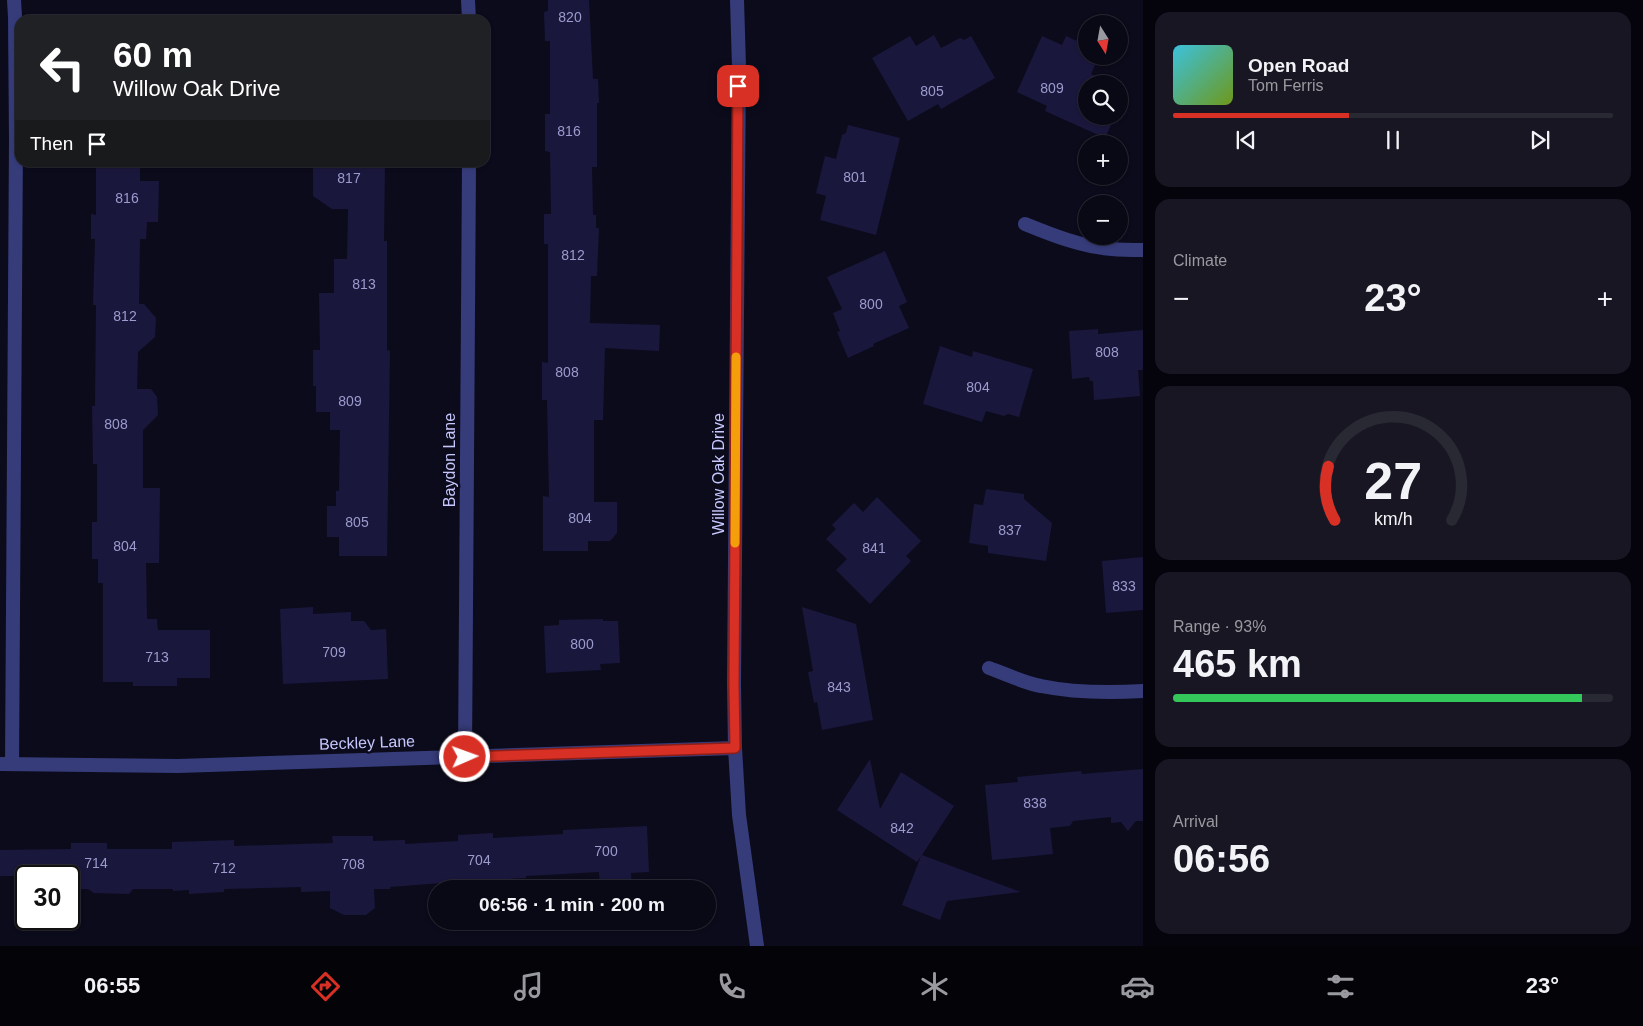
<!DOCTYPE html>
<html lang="en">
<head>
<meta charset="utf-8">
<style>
	:root { --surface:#090815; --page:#171622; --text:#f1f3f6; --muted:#999aa0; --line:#292934; --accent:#d93025 }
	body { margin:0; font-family:Helvetica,sans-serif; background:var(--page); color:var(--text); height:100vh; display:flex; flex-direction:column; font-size:19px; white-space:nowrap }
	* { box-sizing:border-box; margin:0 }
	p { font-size:16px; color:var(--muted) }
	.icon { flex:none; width:28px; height:28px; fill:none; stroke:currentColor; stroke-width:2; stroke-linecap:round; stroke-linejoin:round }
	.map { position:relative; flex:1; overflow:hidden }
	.sheet { display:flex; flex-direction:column; gap:12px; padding:12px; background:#05040c; width:500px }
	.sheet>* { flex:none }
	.banner { position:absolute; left:15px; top:15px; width:475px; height:152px; border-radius:15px; box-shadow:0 1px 4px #0004,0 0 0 1px var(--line); background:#202124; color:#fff; overflow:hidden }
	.needle { width:32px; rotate:169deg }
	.buttons { position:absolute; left:1078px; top:15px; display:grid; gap:10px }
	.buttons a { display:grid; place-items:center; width:50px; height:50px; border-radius:50%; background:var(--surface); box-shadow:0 1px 4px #0004,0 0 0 1px var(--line); font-size:25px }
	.speed { position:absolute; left:15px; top:865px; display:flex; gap:10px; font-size:25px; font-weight:700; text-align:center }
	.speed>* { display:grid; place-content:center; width:65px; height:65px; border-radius:50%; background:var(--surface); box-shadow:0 1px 4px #0004,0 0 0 1px var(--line); line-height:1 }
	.speed .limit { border:2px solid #111; border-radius:8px; background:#fff; color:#111 }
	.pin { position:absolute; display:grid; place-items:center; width:42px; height:42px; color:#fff; margin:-21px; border-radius:10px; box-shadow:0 2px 8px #0006 }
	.me { position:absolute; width:55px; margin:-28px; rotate:88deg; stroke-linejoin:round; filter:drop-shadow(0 0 4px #0008) }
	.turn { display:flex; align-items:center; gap:18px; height:105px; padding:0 15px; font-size:22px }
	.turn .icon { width:65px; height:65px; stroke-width:2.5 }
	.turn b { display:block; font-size:35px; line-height:42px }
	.then { display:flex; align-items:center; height:48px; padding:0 15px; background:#0003; gap:10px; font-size:19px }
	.big { font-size:38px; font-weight:800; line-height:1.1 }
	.sheet .card { flex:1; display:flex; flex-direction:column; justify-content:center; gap:8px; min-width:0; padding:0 18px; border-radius:15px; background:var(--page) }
	.sheet .dial { align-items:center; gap:0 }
	.dial svg { height:130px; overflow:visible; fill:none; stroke:var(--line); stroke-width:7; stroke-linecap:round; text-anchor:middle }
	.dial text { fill:var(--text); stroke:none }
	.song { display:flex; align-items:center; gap:15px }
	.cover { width:60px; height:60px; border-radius:8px; background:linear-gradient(135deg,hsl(190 70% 55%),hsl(80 70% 35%)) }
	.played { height:5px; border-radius:2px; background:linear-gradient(90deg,var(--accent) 40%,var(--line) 40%) }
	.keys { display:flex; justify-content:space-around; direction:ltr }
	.heat { display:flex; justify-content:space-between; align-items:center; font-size:28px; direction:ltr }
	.charge { height:8px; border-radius:4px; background:linear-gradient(90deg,#34c759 93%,var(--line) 0) }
	.trip { position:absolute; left:428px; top:880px; width:288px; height:50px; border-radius:25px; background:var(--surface); box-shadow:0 1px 4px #0004,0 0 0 1px var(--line); font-weight:800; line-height:50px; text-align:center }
	.menu { display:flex; height:80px; justify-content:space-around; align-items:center; background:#040308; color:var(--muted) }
	.menu .icon { width:35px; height:35px }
	.menu .selected { color:var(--accent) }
	.menu b { font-size:22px; color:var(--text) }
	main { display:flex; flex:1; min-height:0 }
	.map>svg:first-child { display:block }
	.building { fill:#1a173c }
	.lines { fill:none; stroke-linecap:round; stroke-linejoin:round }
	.minor { stroke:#363c7a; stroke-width:14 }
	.tertiary { stroke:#363c7a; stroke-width:14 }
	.route-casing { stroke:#8d1f18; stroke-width:12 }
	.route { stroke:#d93025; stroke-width:9 }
	.slow { stroke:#f59e0b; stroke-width:9 }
	.labels { text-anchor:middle; stroke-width:5; stroke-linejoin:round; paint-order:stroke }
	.number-label { font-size:14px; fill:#9b9bce }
	.street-label { font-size:16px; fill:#c6c7fe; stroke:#0c0b1c }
</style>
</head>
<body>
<main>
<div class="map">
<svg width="1143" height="946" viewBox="0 0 1143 946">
	<rect width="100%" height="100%" fill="#0c0b1c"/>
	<g class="building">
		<path d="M 548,0 L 589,0 L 593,79 L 598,79 L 599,103 L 597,103 L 597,167 L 592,167 L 593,215 L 596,215 L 596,228 L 599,228 L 597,276 L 591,276 L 590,323 L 660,325 L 659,351 L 605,348 L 603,420 L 594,420 L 594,502 L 617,502 L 617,533 L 610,541 L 588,541 L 588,551 L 543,551 L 543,496 L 549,497 L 547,400 L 542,400 L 542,362 L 548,363 L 548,244 L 544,244 L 544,214 L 551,214 L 550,152 L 545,151 L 545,114 L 550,114 L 550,41 L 545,41 L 544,12 L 548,11 Z"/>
		<path d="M 934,35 L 941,48 L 960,38 L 964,40 L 971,36 L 995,78 L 941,109 L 938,104 L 908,121 L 872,58 L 910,36 L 916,46 Z"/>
		<path d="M 1042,36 L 1062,45 L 1066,36 L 1086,45 L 1086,56 L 1099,56 L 1091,74 L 1111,84 L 1086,84 L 1086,116 L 1115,116 L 1105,138 L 1045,111 L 1047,106 L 1017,92 Z"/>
		<path d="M 848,125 L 900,138 L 876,235 L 820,220 L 826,196 L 816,193 L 825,156 L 836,159 L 842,135 L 846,133 Z"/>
		<path d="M 313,162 L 385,162 L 384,241 L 387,241 L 387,350 L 390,351 L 387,556 L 339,556 L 339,537 L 327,537 L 327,506 L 336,506 L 336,491 L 339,491 L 340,430 L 330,430 L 330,412 L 316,412 L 316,386 L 313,386 L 313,350 L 320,350 L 319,293 L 334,293 L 334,259 L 347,259 L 348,209 L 332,209 L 313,196 Z"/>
		<path d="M 96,165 L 140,165 L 140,181 L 159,181 L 158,222 L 147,222 L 146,239 L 140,239 L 139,304 L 144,304 L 156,318 L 155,337 L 138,352 L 137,389 L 151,389 L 157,397 L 158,415 L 143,430 L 143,488 L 160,488 L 159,563 L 146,563 L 147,619 L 157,619 L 158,630 L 210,630 L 210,678 L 177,678 L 177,686 L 133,686 L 133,682 L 103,682 L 103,583 L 98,583 L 98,559 L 92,559 L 92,522 L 97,522 L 97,464 L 93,464 L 92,406 L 95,406 L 96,305 L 93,305 L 95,239 L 91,239 L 91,214 L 96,215 Z"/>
		<path d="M 885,251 L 907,302 L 899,306 L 909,328 L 873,344 L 874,346 L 848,358 L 837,332 L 840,331 L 833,313 L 842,309 L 827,277 Z"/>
		<path d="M 1098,329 L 1098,334 L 1143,330 L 1143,370 L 1138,370 L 1140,396 L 1094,400 L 1093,381 L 1090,381 L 1089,377 L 1072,379 L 1069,331 Z"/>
		<path d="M 940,346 L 972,357 L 973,351 L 1033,369 L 1019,417 L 1008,414 L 1004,416 L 986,411 L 982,422 L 923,404 Z"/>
		<path d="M 986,489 L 1024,494 L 1024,499 L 1052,523 L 1046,561 L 988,553 L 988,546 L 969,543 L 974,504 L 983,505 Z"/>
		<path d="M 877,497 L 921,541 L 906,556 L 911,561 L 870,604 L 836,570 L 847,559 L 826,539 L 836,529 L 832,525 L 854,503 L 863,512 Z"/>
		<path d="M 1143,557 L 1143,610 L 1106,613 L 1102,561 Z"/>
		<path d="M 313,607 L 313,614 L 351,612 L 351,621 L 364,621 L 371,630 L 386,629 L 388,679 L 283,684 L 280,609 Z"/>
		<path d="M 802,607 L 856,624 L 873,720 L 822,730 L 817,702 L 814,703 L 808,672 L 813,671 Z"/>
		<path d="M 603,619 L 603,621 L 618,621 L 620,663 L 600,664 L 601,670 L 546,673 L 544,626 L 559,625 L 559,620 Z"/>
		<path d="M 870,759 L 880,809 L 901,772 L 954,806 L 922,855 L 1021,892 L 947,901 L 940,920 L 902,905 L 921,856 L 917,862 L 837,810 Z"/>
		<path d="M 1143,769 L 1143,821 L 1136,821 L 1128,831 L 1121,822 L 1111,823 L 1111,817 L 1073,821 L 1070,826 L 1050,828 L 1053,854 L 992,860 L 985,785 L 1018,782 L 1017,777 L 1081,771 L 1082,774 Z"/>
		<path d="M 647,826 L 649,872 L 631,873 L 632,889 L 600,889 L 599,872 L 526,876 L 526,878 L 487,880 L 487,889 L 443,889 L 442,883 L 390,887 L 390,889 L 374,889 L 375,908 L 366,915 L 344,915 L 330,908 L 330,891 L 301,892 L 301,887 L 224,889 L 224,892 L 189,894 L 189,890 L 173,891 L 173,889 L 133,889 L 129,894 L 94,893 L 88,889 L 69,889 L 69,876 L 0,876 L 0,850 L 71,849 L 71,843 L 107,843 L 107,849 L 172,849 L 172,842 L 234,840 L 234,846 L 333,843 L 332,836 L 373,836 L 373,841 L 405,840 L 405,844 L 458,841 L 458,835 L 493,833 L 493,838 L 563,834 L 563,830 Z"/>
	</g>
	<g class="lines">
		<g class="minor">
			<path d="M 468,0 L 469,20"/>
			<path d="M 1025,224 C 1052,235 1082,247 1112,249 C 1122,250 1133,250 1143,250"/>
			<path d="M 989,668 C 1006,674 1024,683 1041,686 C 1075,693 1109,693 1143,691"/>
			<path d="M 465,757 L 469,162"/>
			<path d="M 0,764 L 178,766 L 735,748"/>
			<path d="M 12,764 L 16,140 L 15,17 L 14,0"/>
		</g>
		<path class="tertiary" d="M 737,0 L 739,67 L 734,684 L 735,748 L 739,815 L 757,946"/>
	</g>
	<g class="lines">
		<defs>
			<path id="route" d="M 465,757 L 735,748 L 734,684 L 738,86"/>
		</defs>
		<use href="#route" class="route-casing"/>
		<use href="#route" class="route"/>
		<path class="slow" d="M 735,543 L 736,357"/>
	</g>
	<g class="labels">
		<g class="number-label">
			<text x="570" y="22">820</text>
			<text x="1052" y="93">809</text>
			<text x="932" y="96">805</text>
			<text x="569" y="136">816</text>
			<text x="855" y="182">801</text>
			<text x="349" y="183">817</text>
			<text x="127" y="203">816</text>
			<text x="573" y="260">812</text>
			<text x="364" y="289">813</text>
			<text x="871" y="309">800</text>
			<text x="125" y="321">812</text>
			<text x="1107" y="357">808</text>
			<text x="567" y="377">808</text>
			<text x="978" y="392">804</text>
			<text x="350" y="406">809</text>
			<text x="116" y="429">808</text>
			<text x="580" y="523">804</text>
			<text x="357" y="527">805</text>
			<text x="1010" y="535">837</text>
			<text x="125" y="551">804</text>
			<text x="874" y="553">841</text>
			<text x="1124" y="591">833</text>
			<text x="582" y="649">800</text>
			<text x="334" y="657">709</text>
			<text x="157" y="662">713</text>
			<text x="839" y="692">843</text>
			<text x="1035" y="808">838</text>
			<text x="902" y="833">842</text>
			<text x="606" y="856">700</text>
			<text x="479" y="865">704</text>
			<text x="96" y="868">714</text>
			<text x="353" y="869">708</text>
			<text x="224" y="873">712</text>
		</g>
		<g class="street-label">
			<text transform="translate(449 460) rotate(-90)" y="6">Baydon Lane</text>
			<text transform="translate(718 474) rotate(-90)" y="6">Willow Oak Drive</text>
			<text transform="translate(367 742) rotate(-2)" y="6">Beckley Lane</text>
		</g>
	</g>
</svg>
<div class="buttons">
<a><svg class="needle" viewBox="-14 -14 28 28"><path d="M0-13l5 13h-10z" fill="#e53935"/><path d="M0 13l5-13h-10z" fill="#999aa0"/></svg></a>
<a><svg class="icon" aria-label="search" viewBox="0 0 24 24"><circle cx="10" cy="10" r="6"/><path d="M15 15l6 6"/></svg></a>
<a>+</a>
<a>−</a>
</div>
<div class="speed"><div class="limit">30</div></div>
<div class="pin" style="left:738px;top:86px;background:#d93025"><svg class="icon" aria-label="arrive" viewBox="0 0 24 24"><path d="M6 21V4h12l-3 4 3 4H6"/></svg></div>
<svg class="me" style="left:465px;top:757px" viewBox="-20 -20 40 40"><circle r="17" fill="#d93025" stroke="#fff" stroke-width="3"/><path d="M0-11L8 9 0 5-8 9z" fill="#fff"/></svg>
<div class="trip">06:56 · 1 min · 200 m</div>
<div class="banner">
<div class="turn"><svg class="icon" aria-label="left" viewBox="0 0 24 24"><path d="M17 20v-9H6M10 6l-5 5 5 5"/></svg><div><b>60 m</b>Willow Oak Drive</div></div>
<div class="then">Then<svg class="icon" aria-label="arrive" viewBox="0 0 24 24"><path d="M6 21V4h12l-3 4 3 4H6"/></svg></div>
</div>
</div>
<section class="sheet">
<div class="card">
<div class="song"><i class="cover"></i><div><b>Open Road</b><p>Tom Ferris</p></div></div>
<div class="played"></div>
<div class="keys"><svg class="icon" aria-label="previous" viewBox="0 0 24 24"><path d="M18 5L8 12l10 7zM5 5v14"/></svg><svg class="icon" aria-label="pause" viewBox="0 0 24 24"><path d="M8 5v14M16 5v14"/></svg><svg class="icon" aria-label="next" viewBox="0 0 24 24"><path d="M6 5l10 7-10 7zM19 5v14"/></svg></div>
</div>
<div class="card"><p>Climate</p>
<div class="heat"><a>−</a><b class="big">23°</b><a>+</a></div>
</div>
<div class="card dial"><svg viewBox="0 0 100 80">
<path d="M14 69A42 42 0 1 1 86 69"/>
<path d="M14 69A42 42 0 0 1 10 36" stroke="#d93025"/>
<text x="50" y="56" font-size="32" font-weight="700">27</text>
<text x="50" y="72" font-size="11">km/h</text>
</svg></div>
<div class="card"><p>Range · 93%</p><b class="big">465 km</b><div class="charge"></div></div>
<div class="card"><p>Arrival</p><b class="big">06:56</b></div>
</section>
</main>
<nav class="menu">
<b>06:55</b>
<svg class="icon selected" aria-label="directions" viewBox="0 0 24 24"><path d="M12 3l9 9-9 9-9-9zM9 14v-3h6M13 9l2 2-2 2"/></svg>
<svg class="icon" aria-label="music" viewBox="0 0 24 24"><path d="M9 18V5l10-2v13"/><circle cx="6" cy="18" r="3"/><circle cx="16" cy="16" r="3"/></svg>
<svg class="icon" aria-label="phone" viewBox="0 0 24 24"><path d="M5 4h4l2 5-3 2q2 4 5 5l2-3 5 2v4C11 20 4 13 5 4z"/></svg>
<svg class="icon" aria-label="climate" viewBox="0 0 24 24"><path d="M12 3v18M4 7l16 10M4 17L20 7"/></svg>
<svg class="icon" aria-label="car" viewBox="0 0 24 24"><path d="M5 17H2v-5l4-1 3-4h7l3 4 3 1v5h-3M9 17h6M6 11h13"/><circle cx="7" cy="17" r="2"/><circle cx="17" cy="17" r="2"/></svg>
<svg class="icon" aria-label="filters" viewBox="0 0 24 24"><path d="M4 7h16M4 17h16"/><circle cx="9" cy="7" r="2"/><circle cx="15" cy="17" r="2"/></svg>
<b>23°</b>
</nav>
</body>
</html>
